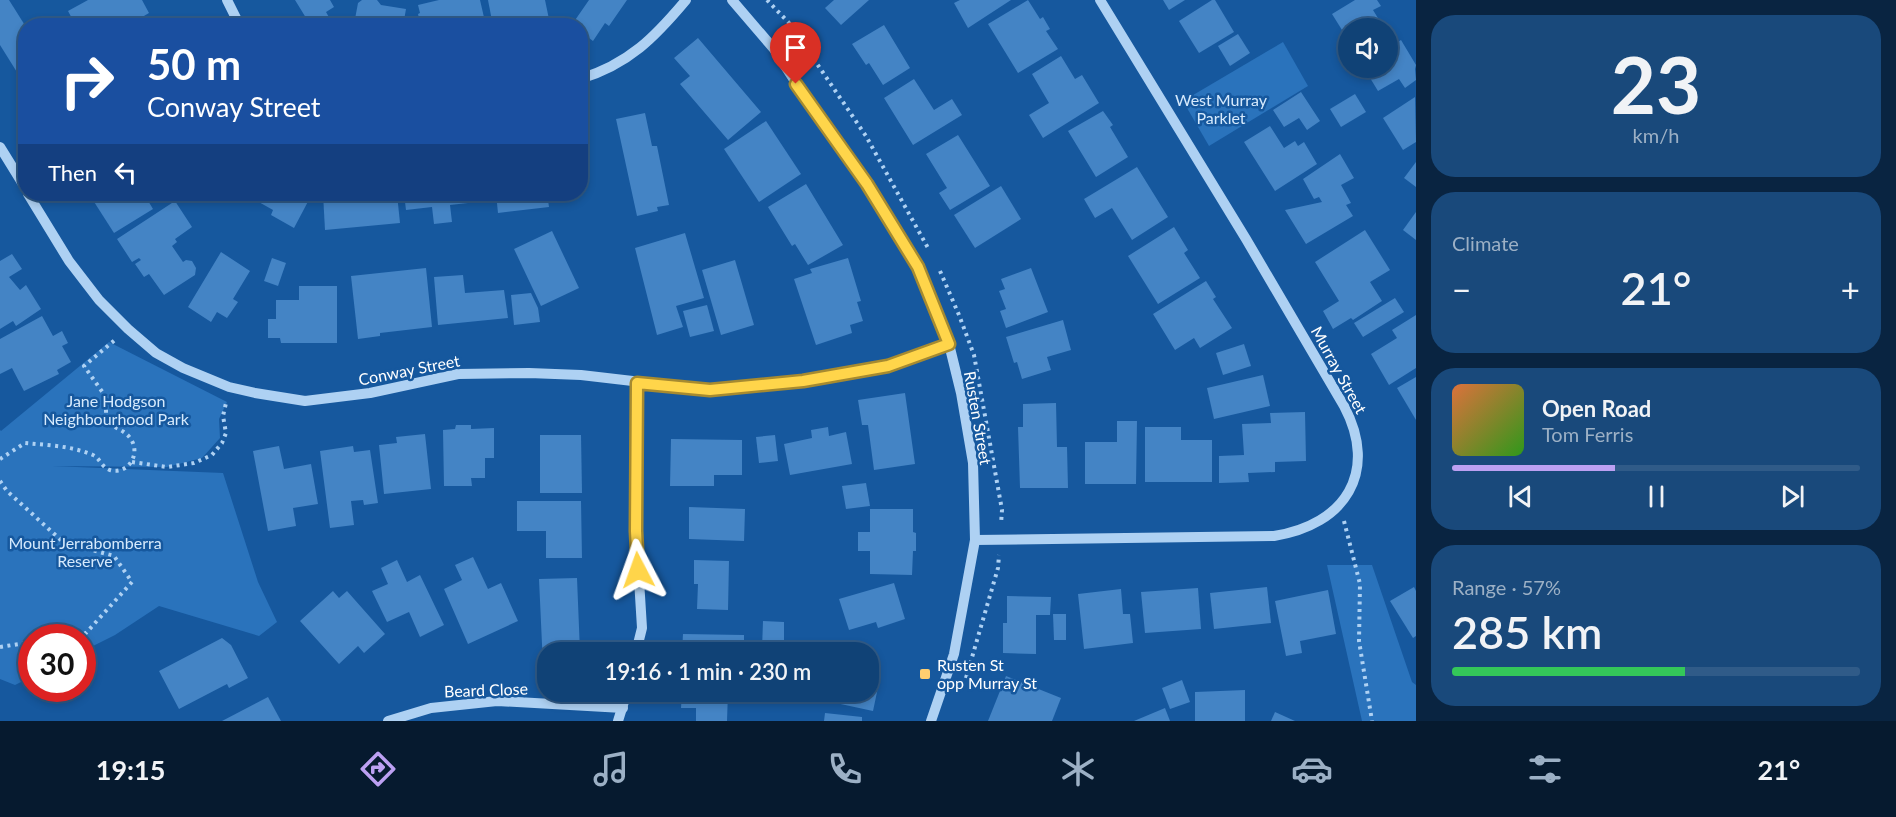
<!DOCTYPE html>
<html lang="en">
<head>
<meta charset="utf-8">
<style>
	:root { --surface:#104276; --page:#19497b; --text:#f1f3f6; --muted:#9cb0c5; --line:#305b88; --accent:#bca0f2 }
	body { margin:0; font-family:Lato,sans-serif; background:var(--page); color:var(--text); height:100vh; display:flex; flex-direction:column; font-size:22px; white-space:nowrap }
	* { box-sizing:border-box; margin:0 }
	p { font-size:20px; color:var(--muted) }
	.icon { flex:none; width:33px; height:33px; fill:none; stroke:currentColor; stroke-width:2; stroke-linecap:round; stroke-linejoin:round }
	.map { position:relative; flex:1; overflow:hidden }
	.drawer { display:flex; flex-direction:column; gap:15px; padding:15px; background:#092441; width:480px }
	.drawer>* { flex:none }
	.hud { position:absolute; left:18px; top:18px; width:570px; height:183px; border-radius:24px; box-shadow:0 3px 9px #0003,0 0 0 2px var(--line); background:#1a4fa0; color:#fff; overflow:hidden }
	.fabs { position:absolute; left:1338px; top:18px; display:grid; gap:12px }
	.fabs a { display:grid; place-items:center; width:60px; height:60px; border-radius:50%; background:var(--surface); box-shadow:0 3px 9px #0003,0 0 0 2px var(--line); font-size:30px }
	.speed { position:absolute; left:18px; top:624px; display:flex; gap:12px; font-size:30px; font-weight:700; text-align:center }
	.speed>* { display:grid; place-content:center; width:78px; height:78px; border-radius:50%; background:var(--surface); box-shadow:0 3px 9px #0003,0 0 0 2px var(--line); line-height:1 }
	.speed .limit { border:9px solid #d22; background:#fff; color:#111 }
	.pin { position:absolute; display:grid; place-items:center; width:51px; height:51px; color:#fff; margin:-62px -26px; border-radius:50% 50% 50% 0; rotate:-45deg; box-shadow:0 0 6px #0007 }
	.pin .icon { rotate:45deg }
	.me { position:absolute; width:66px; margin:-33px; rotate:356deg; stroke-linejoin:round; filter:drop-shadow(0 0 4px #0008) }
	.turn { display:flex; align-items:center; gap:21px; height:126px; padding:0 30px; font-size:27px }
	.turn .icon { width:78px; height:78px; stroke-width:2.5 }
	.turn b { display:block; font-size:42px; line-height:51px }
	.then { display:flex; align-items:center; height:57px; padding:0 30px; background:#0003; gap:12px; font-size:22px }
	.big { font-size:45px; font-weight:600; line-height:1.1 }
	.drawer .tile { flex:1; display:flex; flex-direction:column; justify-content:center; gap:9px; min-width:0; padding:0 21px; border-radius:24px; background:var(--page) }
	.drawer .dial { align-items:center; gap:0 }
	.dial b { font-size:78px; line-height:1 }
	.song { display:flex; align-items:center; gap:18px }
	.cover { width:72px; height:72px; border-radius:9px; background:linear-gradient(135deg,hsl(20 70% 55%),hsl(110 70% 35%)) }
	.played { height:6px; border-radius:3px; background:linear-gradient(90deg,var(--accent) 40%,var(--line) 40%) }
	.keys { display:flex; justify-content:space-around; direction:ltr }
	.heat { display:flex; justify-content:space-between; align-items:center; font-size:33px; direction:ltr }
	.charge { height:9px; border-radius:4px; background:linear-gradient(90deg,#34c759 57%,var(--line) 0) }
	.trip { position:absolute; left:537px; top:642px; width:342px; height:60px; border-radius:24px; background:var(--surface); box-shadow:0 3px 9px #0003,0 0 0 2px var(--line); font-weight:600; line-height:60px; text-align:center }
	.tabs { display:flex; height:96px; justify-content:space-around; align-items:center; background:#061a2f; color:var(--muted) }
	.tabs .icon { width:42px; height:42px }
	.tabs .selected { color:var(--accent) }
	.tabs b { font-size:27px; color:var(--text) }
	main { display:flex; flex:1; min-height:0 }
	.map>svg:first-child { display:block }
	.green { fill:#2a73bc }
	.building { fill:#4484c5 }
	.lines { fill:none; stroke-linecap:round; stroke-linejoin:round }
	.path { stroke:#aed1f3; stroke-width:4; stroke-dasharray:3 4.5; stroke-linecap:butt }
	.minor { stroke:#aed1f3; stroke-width:10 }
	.route-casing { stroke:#a68a30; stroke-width:15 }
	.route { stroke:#ffd54a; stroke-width:10 }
	.poi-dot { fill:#ffce70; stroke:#16589e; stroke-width:2 }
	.labels { text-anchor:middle; stroke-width:5; stroke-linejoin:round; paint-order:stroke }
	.park-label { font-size:16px; fill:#d6eafd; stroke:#16589e }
	.street-label { font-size:16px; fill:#fff; stroke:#16589e }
	.poi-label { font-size:16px; fill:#fff; stroke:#16589e; text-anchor:start }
</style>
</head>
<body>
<main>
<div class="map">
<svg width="1416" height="721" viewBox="0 0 1416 721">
	<rect width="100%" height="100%" fill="#16589e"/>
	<g class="green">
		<path d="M 1283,42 L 1308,86 L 1209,146 L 1183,101 Z"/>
		<path d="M 109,342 L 227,402 L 219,419 L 220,438 L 202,458 L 167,467 L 52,466 L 223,473 L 258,582 L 277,622 L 259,636 L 159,606 L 115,635 L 83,651 L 82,638 L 32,638 L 31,677 L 15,685 L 0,679 L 0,430 L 1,431 Z"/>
		<path d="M 1327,565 L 1372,565 L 1412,682 L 1416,685 L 1416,721 L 1362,721 Z"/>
	</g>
	<g class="building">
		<path d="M 0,0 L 9,0 L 26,27 L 26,74 L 20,77 L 0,45 Z"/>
		<path d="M 88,0 L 142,0 L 149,13 L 127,26 L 76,26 L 68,11 Z"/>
		<path d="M 295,0 L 330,0 L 334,7 L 326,12 L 334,26 L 311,26 Z"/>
		<path d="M 362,0 L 377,0 L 381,5 L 406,9 L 403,26 L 349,26 L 350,18 L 355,19 L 358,3 Z"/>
		<path d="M 439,0 L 480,0 L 486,26 L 421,26 L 418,14 L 420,13 L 418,5 Z"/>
		<path d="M 488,0 L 545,0 L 550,24 L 543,26 L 493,26 Z"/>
		<path d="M 589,0 L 627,0 L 609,26 L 605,23 L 593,41 L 585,35 L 580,42 L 580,26 L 571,26 Z"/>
		<path d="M 834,0 L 869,0 L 841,25 L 825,8 Z"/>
		<path d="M 960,0 L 1011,0 L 968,28 L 954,3 Z"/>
		<path d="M 1028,0 L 1040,19 L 1043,17 L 1050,29 L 1046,31 L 1058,49 L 1018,73 L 988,24 Z"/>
		<path d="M 1163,0 L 1185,0 L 1169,10 Z"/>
		<path d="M 1212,0 L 1215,0 L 1234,32 L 1199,53 L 1179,21 Z"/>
		<path d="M 1355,0 L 1377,0 L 1381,6 L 1373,10 L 1384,28 L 1346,27 L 1342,30 L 1332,14 Z"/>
		<path d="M 884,25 L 910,68 L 883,85 L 869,63 L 866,65 L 852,44 Z"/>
		<path d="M 1238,34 L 1250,53 L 1230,66 L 1218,46 Z"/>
		<path d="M 698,38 L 761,112 L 728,140 L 680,84 L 690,76 L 674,58 Z"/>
		<path d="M 1401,40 L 1416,65 L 1415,69 L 1416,80 L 1405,88 L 1399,79 L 1378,91 L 1364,68 L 1388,68 L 1388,48 Z"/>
		<path d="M 1061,56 L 1075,79 L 1082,75 L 1099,103 L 1043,138 L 1029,115 L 1049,103 L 1032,74 Z"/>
		<path d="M 914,79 L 934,110 L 952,99 L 962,115 L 913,145 L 884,98 Z"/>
		<path d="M 1301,92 L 1320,121 L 1307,130 L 1299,118 L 1284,127 L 1273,110 Z"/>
		<path d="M 1355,94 L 1366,112 L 1341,127 L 1330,109 Z"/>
		<path d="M 1415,97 L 1416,142 L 1403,150 L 1383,118 Z"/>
		<path d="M 1103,111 L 1113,125 L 1110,127 L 1128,157 L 1096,177 L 1068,131 Z"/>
		<path d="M 645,113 L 652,146 L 657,146 L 669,205 L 657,207 L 658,211 L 637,216 L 616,119 Z"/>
		<path d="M 766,121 L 801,174 L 759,202 L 724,149 Z"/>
		<path d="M 1270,126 L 1284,148 L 1295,141 L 1298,146 L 1304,142 L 1317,164 L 1275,191 L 1244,142 Z"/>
		<path d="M 958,135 L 990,186 L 950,210 L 939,193 L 947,188 L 926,154 Z"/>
		<path d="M 1340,154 L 1354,178 L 1341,185 L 1351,203 L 1346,205 L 1353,216 L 1306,244 L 1285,210 L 1322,202 L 1319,197 L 1314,199 L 1303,179 Z"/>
		<path d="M 1416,162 L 1416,187 L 1404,178 Z"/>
		<path d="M 1137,167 L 1168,217 L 1132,240 L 1112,208 L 1095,218 L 1084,199 Z"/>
		<path d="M 806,184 L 843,245 L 808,265 L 795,244 L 792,246 L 768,207 Z"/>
		<path d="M 1001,186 L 1021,219 L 975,248 L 954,215 Z"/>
		<path d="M 89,194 L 144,194 L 153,209 L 114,233 Z"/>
		<path d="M 261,194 L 312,194 L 294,228 L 271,215 L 273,210 L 257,201 Z"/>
		<path d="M 323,194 L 397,194 L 400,223 L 325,230 Z"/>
		<path d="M 404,194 L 476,194 L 477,202 L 450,205 L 452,222 L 434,224 L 432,207 L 406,210 Z"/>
		<path d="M 496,194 L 547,194 L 549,207 L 498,213 Z"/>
		<path d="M 175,201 L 192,227 L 175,239 L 177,242 L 172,246 L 183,262 L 186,260 L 192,261 L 196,268 L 195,275 L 164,295 L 149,274 L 144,277 L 135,264 L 141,260 L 139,258 L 132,262 L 117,239 Z"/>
		<path d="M 1416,212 L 1416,240 L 1403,230 Z"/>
		<path d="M 1174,227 L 1188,250 L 1184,253 L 1200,278 L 1158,304 L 1128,256 Z"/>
		<path d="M 1365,230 L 1390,270 L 1370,282 L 1382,301 L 1353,320 L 1351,318 L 1333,329 L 1323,311 L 1339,301 L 1315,262 Z"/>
		<path d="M 552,231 L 579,288 L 541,306 L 514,249 Z"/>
		<path d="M 685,233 L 704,298 L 676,306 L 683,327 L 657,335 L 635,248 Z"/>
		<path d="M 221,252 L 250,271 L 233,299 L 238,302 L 227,318 L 217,312 L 211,322 L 188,307 Z"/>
		<path d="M 12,254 L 22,269 L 9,277 L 20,290 L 26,285 L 41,309 L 16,326 L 13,321 L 0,329 L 0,261 Z"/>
		<path d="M 272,258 L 286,263 L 278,286 L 264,281 Z"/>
		<path d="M 848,258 L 861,301 L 857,302 L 863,321 L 850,325 L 852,333 L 816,345 L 794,279 L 812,273 L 810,269 Z"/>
		<path d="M 735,260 L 754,325 L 721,335 L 702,270 Z"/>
		<path d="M 426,268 L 432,327 L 380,333 L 380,336 L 358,339 L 351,276 Z"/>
		<path d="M 1031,268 L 1048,312 L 1006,328 L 1000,311 L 1006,309 L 999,291 L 1005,289 L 1001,279 Z"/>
		<path d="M 463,275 L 465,293 L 504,290 L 508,318 L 438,325 L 434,277 Z"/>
		<path d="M 1206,281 L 1216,297 L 1213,299 L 1232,328 L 1200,348 L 1194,338 L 1175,350 L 1153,314 Z"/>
		<path d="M 299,286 L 337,286 L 337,343 L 281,343 L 280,338 L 268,338 L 268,319 L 276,319 L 276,300 L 299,300 Z"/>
		<path d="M 531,293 L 538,308 L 540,322 L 514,325 L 511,295 Z"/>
		<path d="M 1395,298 L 1404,312 L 1363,337 L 1354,323 Z"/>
		<path d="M 707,305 L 714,331 L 690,337 L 683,311 Z"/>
		<path d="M 1416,315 L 1416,368 L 1389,385 L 1371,354 L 1397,338 L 1392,330 Z"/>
		<path d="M 42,316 L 53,336 L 62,331 L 68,343 L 62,346 L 71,362 L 57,370 L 59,374 L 24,391 L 12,368 L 0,374 L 0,339 Z"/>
		<path d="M 1063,320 L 1071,350 L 1047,357 L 1051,370 L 1022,379 L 1017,362 L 1014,363 L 1006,337 Z"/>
		<path d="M 1244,344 L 1251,366 L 1223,375 L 1216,353 Z"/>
		<path d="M 1263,375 L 1270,406 L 1214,419 L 1207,388 Z"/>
		<path d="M 1416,377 L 1416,420 L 1397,388 Z"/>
		<path d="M 905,393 L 915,464 L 874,470 L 868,425 L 862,425 L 858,400 Z"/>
		<path d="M 1056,403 L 1057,447 L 1067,447 L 1068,488 L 1020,488 L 1018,427 L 1023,427 L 1023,404 Z"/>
		<path d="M 1305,412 L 1306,461 L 1275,462 L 1275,472 L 1248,473 L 1249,482 L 1219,483 L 1219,456 L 1244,455 L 1242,424 L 1271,423 L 1270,413 Z"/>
		<path d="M 1117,421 L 1137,421 L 1136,484 L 1085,484 L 1085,442 L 1117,442 Z"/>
		<path d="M 456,425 L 471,425 L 471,429 L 494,428 L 494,458 L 485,458 L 485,478 L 471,478 L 472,486 L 444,486 L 443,430 L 455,429 Z"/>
		<path d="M 828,427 L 829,436 L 846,432 L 852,464 L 790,475 L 784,444 L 812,438 L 811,430 Z"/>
		<path d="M 1145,427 L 1181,427 L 1181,440 L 1212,440 L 1212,482 L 1145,482 Z"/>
		<path d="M 425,434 L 431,489 L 384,494 L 379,445 L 397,443 L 396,437 Z"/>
		<path d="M 540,435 L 581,435 L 582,493 L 540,493 Z"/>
		<path d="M 775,435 L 778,461 L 759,463 L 756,437 Z"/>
		<path d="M 671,439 L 742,440 L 742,475 L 714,475 L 714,486 L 670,486 Z"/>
		<path d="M 279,446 L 284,469 L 311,464 L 318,504 L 293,508 L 296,526 L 268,531 L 253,451 Z"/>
		<path d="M 353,446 L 354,452 L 370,450 L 378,503 L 364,505 L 363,500 L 351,501 L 354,525 L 330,528 L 320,451 Z"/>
		<path d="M 866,483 L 870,506 L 846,509 L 842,486 Z"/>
		<path d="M 517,501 L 581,501 L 582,558 L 546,558 L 546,531 L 517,531 Z"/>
		<path d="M 689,507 L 745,509 L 744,541 L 689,539 Z"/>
		<path d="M 870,509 L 913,509 L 913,532 L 916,533 L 916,551 L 913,551 L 912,575 L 870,574 L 870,551 L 858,551 L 858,532 L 870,532 Z"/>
		<path d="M 473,557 L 488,589 L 501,583 L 518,621 L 468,644 L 444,589 L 462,580 L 455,565 Z"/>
		<path d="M 397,560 L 407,582 L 420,575 L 444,625 L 420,637 L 409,612 L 387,622 L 372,591 L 388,584 L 381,568 Z"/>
		<path d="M 694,560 L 729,561 L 728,610 L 697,609 L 698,584 L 694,584 Z"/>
		<path d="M 577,578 L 580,652 L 548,652 L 548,666 L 543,666 L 539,579 Z"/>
		<path d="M 894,583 L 905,619 L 878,628 L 876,622 L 849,630 L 839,599 Z"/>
		<path d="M 1267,587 L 1271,623 L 1214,629 L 1210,593 Z"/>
		<path d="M 1414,587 L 1416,591 L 1416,636 L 1413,638 L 1390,601 Z"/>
		<path d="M 1198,588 L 1201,629 L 1145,633 L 1141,592 Z"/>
		<path d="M 1121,589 L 1123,614 L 1130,614 L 1133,643 L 1084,649 L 1078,594 Z"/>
		<path d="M 1328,590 L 1336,634 L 1300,641 L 1302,653 L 1286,656 L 1275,601 Z"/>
		<path d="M 333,591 L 339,598 L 347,591 L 385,634 L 364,653 L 358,646 L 339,664 L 300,621 Z"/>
		<path d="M 1007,596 L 1051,597 L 1050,615 L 1036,615 L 1036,654 L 1003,653 L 1003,623 L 1007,623 Z"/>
		<path d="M 1053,614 L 1066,614 L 1066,640 L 1054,640 Z"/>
		<path d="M 763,621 L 784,622 L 784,650 L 762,649 Z"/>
		<path d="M 683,634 L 744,635 L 744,652 L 682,652 Z"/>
		<path d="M 222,638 L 231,645 L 248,678 L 229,688 L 227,684 L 179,709 L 159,671 Z"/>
		<path d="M 846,645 L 875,651 L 870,676 L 880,678 L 873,711 L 822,700 L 824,692 L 868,692 L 868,652 L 845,652 Z"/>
		<path d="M 1006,676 L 1061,698 L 1052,721 L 988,721 Z"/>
		<path d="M 1182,680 L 1190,702 L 1170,709 L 1162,688 Z"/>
		<path d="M 1245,690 L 1245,721 L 1195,721 L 1195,692 Z"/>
		<path d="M 682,692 L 728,692 L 727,721 L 696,721 L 696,708 L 681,708 Z"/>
		<path d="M 268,697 L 281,721 L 222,721 Z"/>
		<path d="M 1165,708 L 1170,721 L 1134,721 Z"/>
		<path d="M 1275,712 L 1295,721 L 1271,721 Z"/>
		<path d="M 825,713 L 862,717 L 862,721 L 824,721 Z"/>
	</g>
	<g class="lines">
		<g class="path">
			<path d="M 767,0 L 790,24 L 866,136 L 928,248"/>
			<path d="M 940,271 L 959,315 L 974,355 L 1002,510 L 1001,524"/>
			<path d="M 0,459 L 25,443 C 47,445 72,446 93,455 C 100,458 101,467 110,470 C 127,475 140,456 132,441 C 127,431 115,428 106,422 L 106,397 L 84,366 L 116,339"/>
			<path d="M 132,462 L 167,467 L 194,463 L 212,455 L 222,443 L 226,433 L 223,416 L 226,403"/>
			<path d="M 0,481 L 7,491 L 63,542 L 114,556 L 132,582 L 86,633 L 60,638"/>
			<path d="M 1344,521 L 1360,584 L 1359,641 L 1372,721"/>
			<path d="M 0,647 L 32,642"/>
			<path d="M 966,678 L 998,568 L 999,555"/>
		</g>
		<g class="minor">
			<path d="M 227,0 L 240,26"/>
			<path d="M 732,0 L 774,49 L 819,118 L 867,185 L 918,267 L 949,344 L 961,393 L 973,463 L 975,540 L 954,654 L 931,721"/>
			<path d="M 580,79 C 629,64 655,37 686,0"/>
			<path d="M 0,147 L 26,189"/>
			<path d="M 28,194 L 69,261 L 99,300 L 128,329 L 156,353 L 183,368 L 229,387 L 255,393 L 305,401 L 370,393 L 458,374 L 529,373 L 581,375 L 710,390 L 803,381 L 888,366 L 949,344"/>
			<path d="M 975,540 L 1274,536 C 1345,525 1379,472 1344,406 L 1246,239 L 1100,0"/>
			<path d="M 636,652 L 642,628 L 636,531 L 637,383"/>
			<path d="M 388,721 L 431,708 L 497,701 L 623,708"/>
			<path d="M 618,721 L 627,692"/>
		</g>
	</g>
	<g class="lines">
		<defs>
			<path id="route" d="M 638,570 L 636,531 L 637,383 L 710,390 L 803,381 L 888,366 L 949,344 L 918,267 L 867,184 L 796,84"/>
		</defs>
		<use href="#route" class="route-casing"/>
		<use href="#route" class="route"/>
	</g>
	<rect class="poi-dot" x="919" y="668" width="12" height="12" rx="3"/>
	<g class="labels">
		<g class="park-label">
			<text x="1221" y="106">West Murray<tspan x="1221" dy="18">Parklet</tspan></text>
			<text x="116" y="407">Jane Hodgson<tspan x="116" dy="18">Neighbourhood Park</tspan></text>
			<text x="85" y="549">Mount Jerrabomberra<tspan x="85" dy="18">Reserve</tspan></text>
		</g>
		<g class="street-label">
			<text transform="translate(409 370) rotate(-11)" y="6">Conway Street</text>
			<text transform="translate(1339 370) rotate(61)" y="6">Murray Street</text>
			<text transform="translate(978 418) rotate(80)" y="6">Rusten Street</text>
			<text transform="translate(486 690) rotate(-2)" y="6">Beard Close</text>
		</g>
		<g class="poi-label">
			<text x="937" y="671">Rusten St<tspan x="937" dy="18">opp Murray St</tspan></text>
		</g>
	</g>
</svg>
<div class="fabs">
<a><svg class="icon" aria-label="sound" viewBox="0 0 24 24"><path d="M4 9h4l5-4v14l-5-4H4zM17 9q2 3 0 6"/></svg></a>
</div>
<div class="speed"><div class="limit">30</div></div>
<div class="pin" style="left:796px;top:84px;background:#d93025"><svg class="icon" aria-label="arrive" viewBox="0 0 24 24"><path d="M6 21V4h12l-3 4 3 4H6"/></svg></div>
<svg class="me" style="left:638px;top:570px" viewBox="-20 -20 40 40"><path d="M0-17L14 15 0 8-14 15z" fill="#ffd54a" stroke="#fff" stroke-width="4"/></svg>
<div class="trip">19:16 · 1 min · 230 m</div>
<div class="hud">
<div class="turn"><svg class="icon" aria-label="right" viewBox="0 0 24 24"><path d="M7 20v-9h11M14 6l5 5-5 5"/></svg><div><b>50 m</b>Conway Street</div></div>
<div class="then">Then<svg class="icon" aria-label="left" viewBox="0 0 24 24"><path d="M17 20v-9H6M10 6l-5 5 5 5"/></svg></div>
</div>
</div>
<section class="drawer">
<div class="tile dial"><b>23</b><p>km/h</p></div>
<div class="tile"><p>Climate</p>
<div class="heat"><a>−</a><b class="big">21°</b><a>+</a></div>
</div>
<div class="tile">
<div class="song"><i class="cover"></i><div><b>Open Road</b><p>Tom Ferris</p></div></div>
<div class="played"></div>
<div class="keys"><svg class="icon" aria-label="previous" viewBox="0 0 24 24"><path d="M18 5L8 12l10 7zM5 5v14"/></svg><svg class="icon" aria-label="pause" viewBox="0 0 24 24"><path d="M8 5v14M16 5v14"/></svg><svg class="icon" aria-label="next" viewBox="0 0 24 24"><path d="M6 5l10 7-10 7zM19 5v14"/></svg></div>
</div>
<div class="tile"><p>Range · 57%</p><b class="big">285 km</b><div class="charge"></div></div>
</section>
</main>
<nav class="tabs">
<b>19:15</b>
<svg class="icon selected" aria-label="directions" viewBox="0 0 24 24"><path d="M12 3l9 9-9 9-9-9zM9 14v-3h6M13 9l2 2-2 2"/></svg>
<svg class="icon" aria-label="music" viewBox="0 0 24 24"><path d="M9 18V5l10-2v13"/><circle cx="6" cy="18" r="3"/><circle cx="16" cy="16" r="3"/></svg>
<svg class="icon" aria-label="phone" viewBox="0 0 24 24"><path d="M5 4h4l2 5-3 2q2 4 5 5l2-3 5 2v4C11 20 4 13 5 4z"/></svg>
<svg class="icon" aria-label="climate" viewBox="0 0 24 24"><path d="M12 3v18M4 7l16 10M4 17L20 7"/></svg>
<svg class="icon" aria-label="car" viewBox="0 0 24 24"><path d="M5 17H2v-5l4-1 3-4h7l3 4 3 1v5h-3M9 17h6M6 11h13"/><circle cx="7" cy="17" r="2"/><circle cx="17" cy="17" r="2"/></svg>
<svg class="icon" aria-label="filters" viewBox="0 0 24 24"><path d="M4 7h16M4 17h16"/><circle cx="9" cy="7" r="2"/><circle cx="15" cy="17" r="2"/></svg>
<b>21°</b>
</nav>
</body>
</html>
